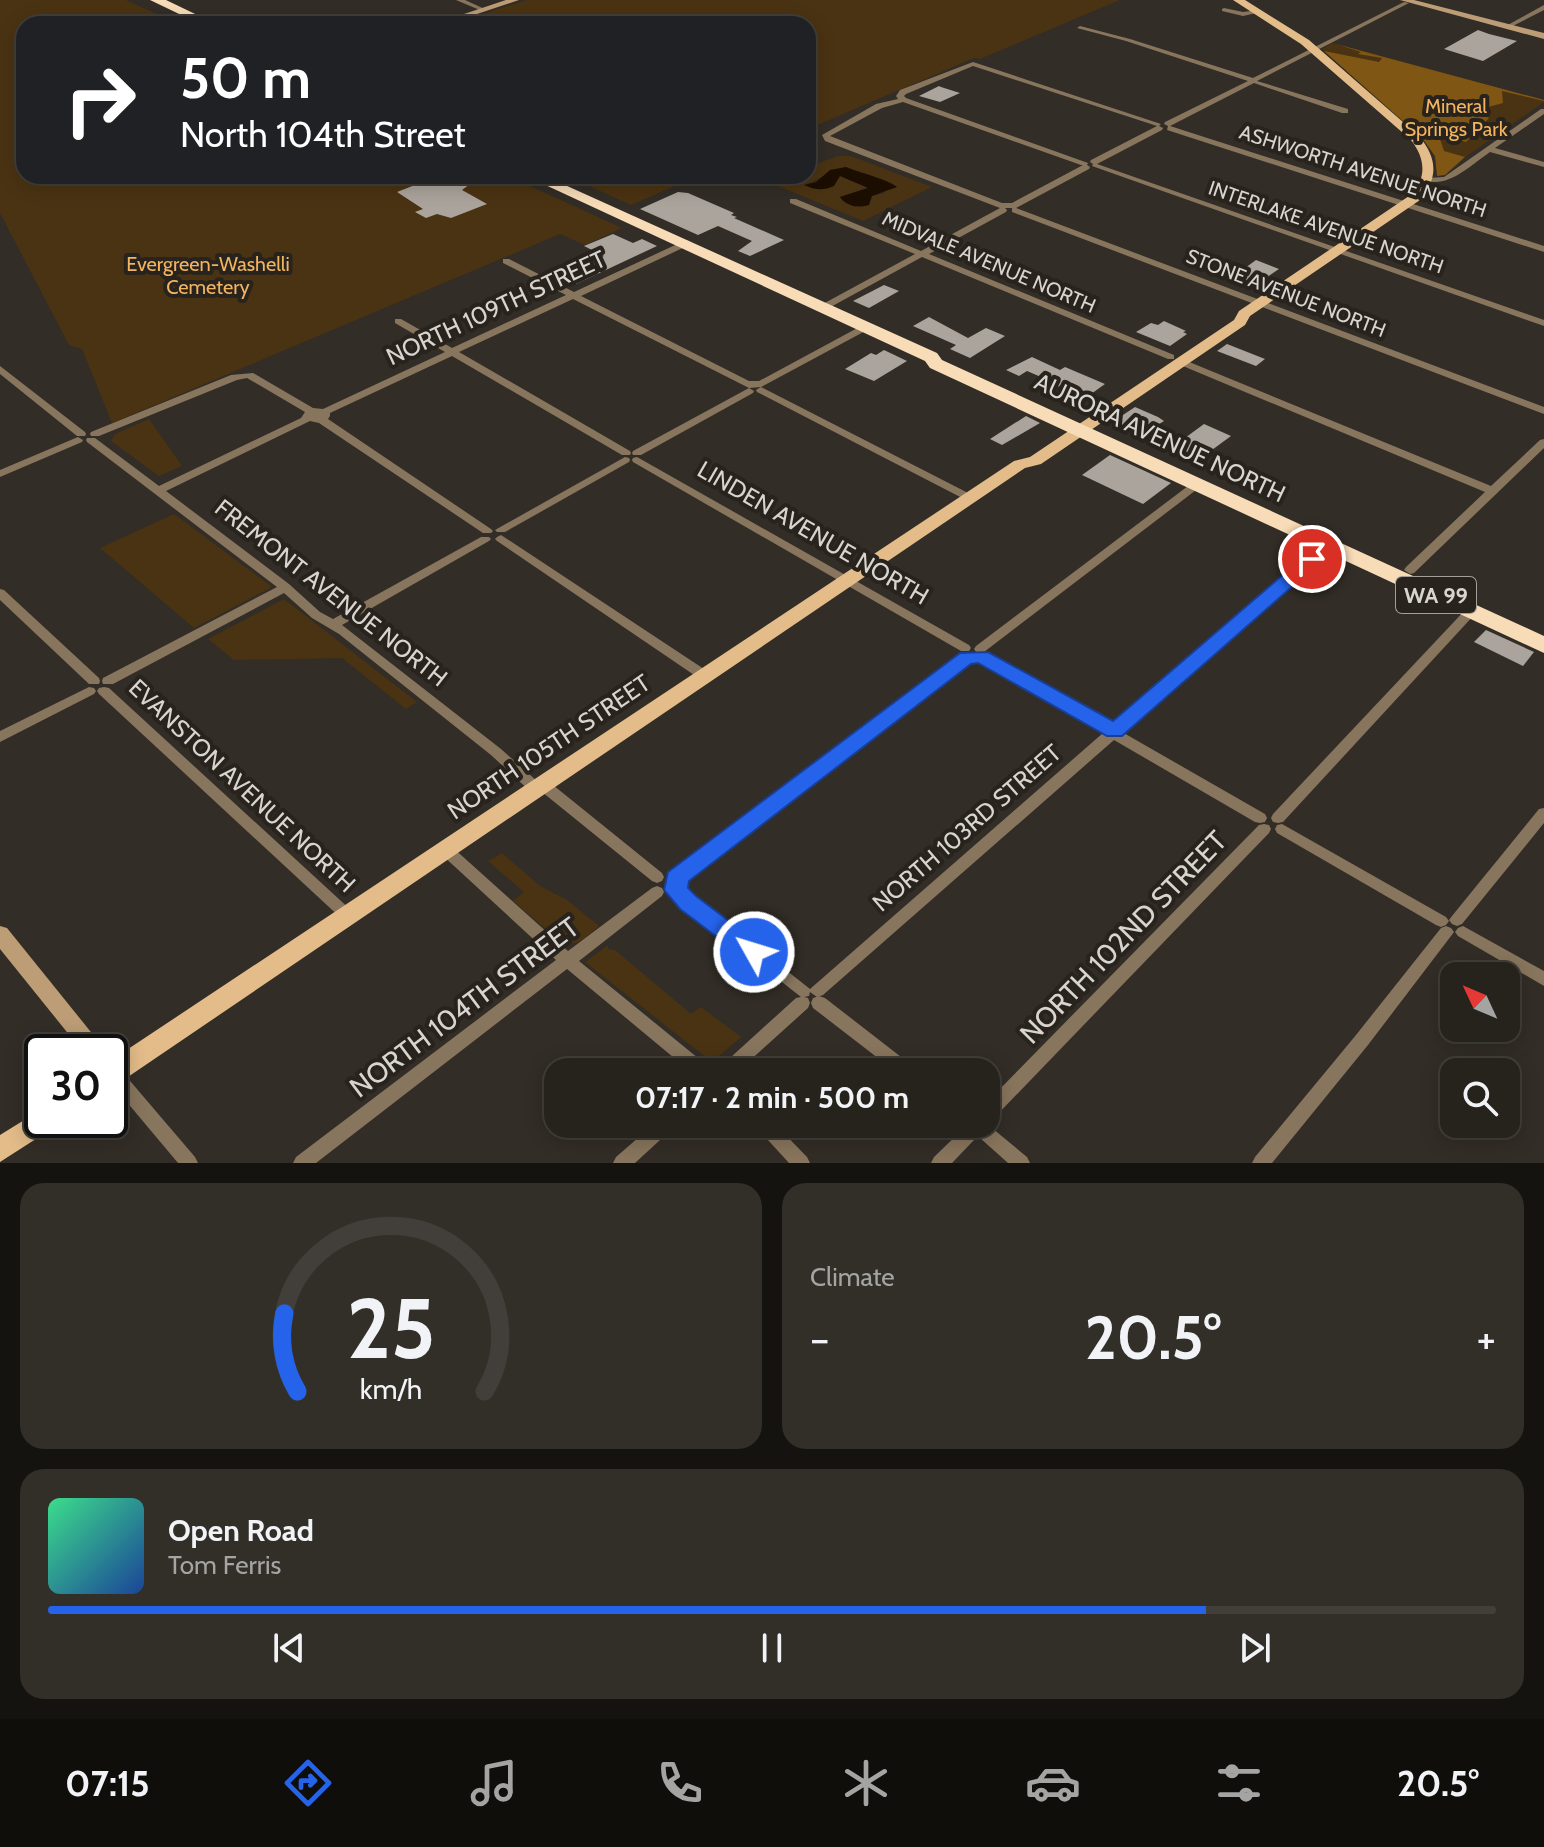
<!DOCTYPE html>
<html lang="en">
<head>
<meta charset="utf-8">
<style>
	:root { --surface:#26221c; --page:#322f29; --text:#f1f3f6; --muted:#a4a4a3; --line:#423f3b; --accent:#2563eb }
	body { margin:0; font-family:Cabin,sans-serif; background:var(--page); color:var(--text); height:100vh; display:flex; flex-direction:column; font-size:30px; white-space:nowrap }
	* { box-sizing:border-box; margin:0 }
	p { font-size:26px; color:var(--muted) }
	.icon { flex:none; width:44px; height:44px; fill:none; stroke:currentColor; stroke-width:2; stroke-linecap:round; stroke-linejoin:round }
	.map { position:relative; height:1163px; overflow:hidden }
	.drawer { display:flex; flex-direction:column; gap:20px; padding:20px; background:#15130f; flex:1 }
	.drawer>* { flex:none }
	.top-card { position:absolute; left:16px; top:16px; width:800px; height:168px; border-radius:24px; box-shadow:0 4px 20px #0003,0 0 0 2px var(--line); background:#202124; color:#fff; overflow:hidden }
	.needle { width:52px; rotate:314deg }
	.fabs { position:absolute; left:1440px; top:962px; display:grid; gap:16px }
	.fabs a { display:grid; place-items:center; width:80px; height:80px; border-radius:16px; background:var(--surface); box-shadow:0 4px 20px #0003,0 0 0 2px var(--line); font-size:40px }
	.speed { position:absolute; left:24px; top:1034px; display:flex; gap:16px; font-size:40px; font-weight:700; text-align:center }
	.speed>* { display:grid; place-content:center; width:104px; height:104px; border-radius:50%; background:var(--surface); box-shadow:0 4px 20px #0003,0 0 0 2px var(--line); line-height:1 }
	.speed .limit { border:4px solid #111; border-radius:12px; background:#fff; color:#111 }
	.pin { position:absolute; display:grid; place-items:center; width:68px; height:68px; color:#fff; margin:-34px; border:4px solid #fff; border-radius:50%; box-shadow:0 2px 8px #0007 }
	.me { position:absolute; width:88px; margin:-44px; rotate:309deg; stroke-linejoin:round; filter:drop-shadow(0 0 6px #0008) }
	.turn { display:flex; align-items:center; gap:28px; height:168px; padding:0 32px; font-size:36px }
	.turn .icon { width:104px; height:104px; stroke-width:2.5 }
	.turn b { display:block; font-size:56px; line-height:68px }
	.big { font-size:60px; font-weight:800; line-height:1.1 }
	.drawer .tile { flex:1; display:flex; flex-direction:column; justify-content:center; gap:12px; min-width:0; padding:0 28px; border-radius:24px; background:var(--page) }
	.drawer .dial { align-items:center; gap:0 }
	.dial svg { height:208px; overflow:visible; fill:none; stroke:var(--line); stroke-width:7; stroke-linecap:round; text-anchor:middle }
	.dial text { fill:var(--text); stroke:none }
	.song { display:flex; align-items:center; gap:24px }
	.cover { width:96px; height:96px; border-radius:12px; background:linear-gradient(135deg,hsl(150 70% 55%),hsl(220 70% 35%)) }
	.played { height:8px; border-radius:4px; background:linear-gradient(90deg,var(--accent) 80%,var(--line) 80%) }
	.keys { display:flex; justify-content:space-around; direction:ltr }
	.heat { display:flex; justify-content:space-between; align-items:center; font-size:44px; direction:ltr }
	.drawer .tiles { flex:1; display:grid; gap:20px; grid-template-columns:1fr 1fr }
	.tile:last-child { grid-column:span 2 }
	.trip { position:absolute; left:544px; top:1058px; width:456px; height:80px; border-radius:24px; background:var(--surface); box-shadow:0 4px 20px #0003,0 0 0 2px var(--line); font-weight:800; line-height:80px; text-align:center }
	.tab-bar { display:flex; height:128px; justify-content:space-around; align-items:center; background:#0f0e0b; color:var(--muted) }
	.tab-bar .icon { width:56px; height:56px }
	.tab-bar .selected { color:var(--accent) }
	.tab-bar b { font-size:36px; color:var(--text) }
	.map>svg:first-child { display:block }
	.green { fill:#4a3312; fill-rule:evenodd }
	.forest { fill:#805614 }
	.water { fill:#1b0e00 }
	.building { fill:#aaa49c }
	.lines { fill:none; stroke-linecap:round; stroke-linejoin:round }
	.street { fill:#88755d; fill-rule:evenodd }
	.secondary { fill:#bc9d76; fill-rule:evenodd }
	.primary { fill:#e3bc89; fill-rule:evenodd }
	.highway { fill:#f8dcb8; fill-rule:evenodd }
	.route { fill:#2563eb; stroke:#184099; stroke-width:2 }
	.labels { text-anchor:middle; stroke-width:8; stroke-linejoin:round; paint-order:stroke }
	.far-park-label { font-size:20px; fill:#f2b45e; stroke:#28231d }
	.far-street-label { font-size:20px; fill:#d8d4d0; stroke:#28231d }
	.shield { fill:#28231d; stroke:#a39f9a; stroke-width:2 }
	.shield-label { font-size:22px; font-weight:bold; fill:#d8d4d0 }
	.street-label { font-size:24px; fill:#d8d4d0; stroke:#28231d }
	.near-street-label { font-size:28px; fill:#d8d4d0; stroke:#28231d }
</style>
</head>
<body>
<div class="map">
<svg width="1544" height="1163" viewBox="0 0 1544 1163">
	<rect width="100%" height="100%" fill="#322d26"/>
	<g class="green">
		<path d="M 0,0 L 126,0 L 179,24 L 24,24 L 24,176 L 508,176 L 622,228 L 585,245 L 560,234 L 112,423 L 82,349 L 69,345 L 0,213 Z"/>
		<path d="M 527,0 L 1120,0 L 980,59 L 974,58 L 808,129 L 808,24 L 451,24 Z"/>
		<path d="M 1332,43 L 1544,100 L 1544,102 L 1454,165 L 1447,174 L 1437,176 L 1437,163 L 1428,144 L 1322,49 Z"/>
		<path d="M 838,156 L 851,156 L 932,187 L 863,221 L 778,186 L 780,179 L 808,176 L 808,167 ZM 846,167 L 879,179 L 885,193 L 872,196 L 870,200 L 854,207 L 840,197 L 868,187 L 840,176 L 804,185 Z"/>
		<path d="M 567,176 L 698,176 L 631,205 Z"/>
		<path d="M 149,419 L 182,466 L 159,476 L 111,441 L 115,434 Z"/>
		<path d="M 174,514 L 272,587 L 194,628 L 100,548 Z"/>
		<path d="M 284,599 L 417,702 L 406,709 L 342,658 L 234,660 L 208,639 Z"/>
		<path d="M 502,853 L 540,886 L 567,900 L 599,926 C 591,932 582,944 571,943 C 557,942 526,911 513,901 L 524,892 L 488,861 Z"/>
		<path d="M 608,945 L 608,949 L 615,950 L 691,1014 L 701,1007 L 741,1037 L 712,1062 L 585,962 Z"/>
	</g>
	<path class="forest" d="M 1336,44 L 1544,100 L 1544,101 L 1502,91 L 1503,103 L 1477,110 L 1489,118 L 1466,142 L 1430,132 L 1440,139 L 1444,151 L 1465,157 L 1445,175 L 1437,176 L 1435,156 L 1422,138 L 1324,51 L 1379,62 L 1382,58 L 1358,54 L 1361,52 Z"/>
	<path class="water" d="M 846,167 C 860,173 887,179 897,187 L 872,196 L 869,205 C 859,208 847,207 840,197 L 868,188 L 840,176 L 834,186 C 823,191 815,190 804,185 L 816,182 L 830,170 Z"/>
	<g class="building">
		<path d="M 1478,30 L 1489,34 L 1517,41 L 1483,61 L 1444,49 Z"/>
		<path d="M 939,86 L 941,87 L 960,93 L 940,102 L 919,96 Z"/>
		<path d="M 438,176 L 453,176 L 470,184 L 462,190 L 487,204 L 451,218 L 437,214 L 426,218 L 415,212 L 423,209 L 397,192 Z"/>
		<path d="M 678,192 L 688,193 L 734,213 L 731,215 L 737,217 L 734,218 L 784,240 L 750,256 L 738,251 L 752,241 L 718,226 L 698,235 L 640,209 Z"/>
		<path d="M 613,234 L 633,243 L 642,239 L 657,246 L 576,284 L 559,277 L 604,256 L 584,246 Z"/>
		<path d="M 1256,260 L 1279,269 L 1252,287 L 1230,279 Z"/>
		<path d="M 884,285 L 899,291 L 869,308 L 853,301 Z"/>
		<path d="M 929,317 L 968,338 L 986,328 L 1005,336 L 970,358 L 950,349 L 956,345 L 913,326 Z"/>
		<path d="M 1164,321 L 1186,331 L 1183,332 L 1187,334 L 1170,346 L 1136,332 L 1151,323 L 1158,325 Z"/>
		<path d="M 1227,344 L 1265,359 L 1256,366 L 1217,351 Z"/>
		<path d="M 884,350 L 907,361 L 874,381 L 845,369 L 871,353 L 876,355 Z"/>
		<path d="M 1032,357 L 1060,370 L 1065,367 L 1105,384 L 1091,394 L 1065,383 L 1050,391 L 1039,386 L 1048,380 L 1027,371 L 1019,376 L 1006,370 Z"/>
		<path d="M 1135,407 L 1158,417 L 1164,421 L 1143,434 L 1117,423 L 1117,419 Z"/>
		<path d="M 1026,416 L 1040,423 L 1002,445 L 990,439 Z"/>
		<path d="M 1204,424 L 1231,436 L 1201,458 L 1174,446 Z"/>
		<path d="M 1110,455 L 1171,483 L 1143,504 L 1082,475 Z"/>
		<path d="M 1486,630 L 1534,652 L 1523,666 L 1474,642 Z"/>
	</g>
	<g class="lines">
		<g class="street">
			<path d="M 456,0 L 465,0 L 487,10 L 482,11 Z"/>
			<path d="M 1404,2 L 1409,3 L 1257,81 L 1348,109 L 1348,113 L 1342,113 L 1254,83 L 1170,126 L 1544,246 L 1544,252 L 1167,130 L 1168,126 L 1164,124 L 1165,122 L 1248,81 L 1126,41 L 1077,28 L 1080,26 L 1130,39 L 1253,78 Z"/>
			<path d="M 1544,5 L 1544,10 L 1509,28 L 1504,27 Z"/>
			<path d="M 1224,8 L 1243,12 L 1258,10 L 1261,12 L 1243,16 L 1222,11 L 1222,9 Z"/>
			<path d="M 973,62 L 1161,124 L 1159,126 L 1163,128 L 1162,130 L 1097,164 L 1544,320 L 1544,326 L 1092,166 L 1093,164 L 1090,162 L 1091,160 L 1157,126 L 973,66 L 906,94 L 904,96 L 906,98 L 1088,163 L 1087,165 L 1090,167 L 1089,169 L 1016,208 L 1544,407 L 1544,414 L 1012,212 L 1012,208 L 1005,208 L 1007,210 L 1006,212 L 929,254 L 1174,355 L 1174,359 L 1168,359 L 922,257 L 827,309 L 821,309 L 821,305 L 915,254 L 790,203 L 790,199 L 796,199 L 921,251 L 1000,208 L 825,141 L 822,135 L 876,104 L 898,99 L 896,96 L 900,90 ZM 903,102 L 1081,165 L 1083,165 L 1012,203 L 1002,203 L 830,136 L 882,108 Z"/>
			<path d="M 1541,109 L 1544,109 L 1544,114 L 1495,148 L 1544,162 L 1544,167 L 1490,152 C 1471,165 1448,189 1424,180 L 1428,178 L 1444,177 Z"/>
			<path d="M 686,240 L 689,241 L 689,245 L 581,296 L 749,381 L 759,381 L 863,325 L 869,325 L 869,329 L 761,387 L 974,496 L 976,498 L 974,500 L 966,500 L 757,392 L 756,390 L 761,387 L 749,388 L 754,391 L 753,393 L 641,455 L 633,455 L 632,453 L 633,451 L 749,388 L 573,299 L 459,352 L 630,451 L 631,453 L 630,455 L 622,455 L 452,356 L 330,413 L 330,416 L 328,419 L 491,529 L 493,531 L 491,533 L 483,533 L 319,423 L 310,421 L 166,491 L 289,584 L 320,612 L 333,619 L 481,537 L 489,537 L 491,539 L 489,541 L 342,625 L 501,749 L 538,782 L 543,780 L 548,781 L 662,873 L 664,877 L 662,881 L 657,883 L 652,881 L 542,792 L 537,794 L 532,793 L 491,755 L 339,634 L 312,618 L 284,593 L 113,684 L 103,684 L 102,681 L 103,678 L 277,587 L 87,442 L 86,440 L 87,438 L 95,438 L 159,486 L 301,418 L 305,412 L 247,378 L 237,380 L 99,436 L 91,436 L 90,434 L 91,432 L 231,375 L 253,373 L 313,408 L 323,409 L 445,352 L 395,323 L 395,319 L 401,319 L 452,348 L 566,295 L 503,263 L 503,259 L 509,259 L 574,292 Z"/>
			<path d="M 1182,359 L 1491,486 L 1540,440 L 1544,439 L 1544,448 L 1414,573 L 1410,574 L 1404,570 L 1406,567 L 1485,492 L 1178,364 L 1178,360 Z"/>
			<path d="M 0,366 L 85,432 L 86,434 L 85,436 L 77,436 L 0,374 Z"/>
			<path d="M 78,437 L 83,440 L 82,442 L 0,477 L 0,470 Z"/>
			<path d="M 625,457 L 629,458 L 630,460 L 629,462 L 505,532 L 497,532 L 495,530 Z"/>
			<path d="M 637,457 L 969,645 L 971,648 L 969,651 L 961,651 L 633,462 L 632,460 L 633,458 Z"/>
			<path d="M 1196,482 L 1200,483 L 1202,485 L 1200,487 L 984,652 L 976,652 L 974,649 L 976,646 L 1192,483 Z"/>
			<path d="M 501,535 L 710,673 L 711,676 L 710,679 L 700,679 L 497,541 L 495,539 L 497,537 Z"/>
			<path d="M 1329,541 L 1333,542 L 1335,545 L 1333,548 L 1122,732 L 1265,814 L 1267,818 L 1265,822 L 1260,823 L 1255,822 L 1114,740 L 823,995 L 817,997 L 810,992 L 809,996 L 804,997 L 808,998 L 810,1003 L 808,1008 L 737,1072 L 718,1072 L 720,1067 L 796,998 L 801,997 L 670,894 L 668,890 L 670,886 L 675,884 L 680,886 L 810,989 L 1103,733 L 978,660 L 976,657 L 978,654 L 986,654 L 1112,726 L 1325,542 Z"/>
			<path d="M 0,589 L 4,590 L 99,678 L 100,681 L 99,684 L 89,684 L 0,600 Z"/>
			<path d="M 1471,607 L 1475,608 L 1477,611 L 1475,614 L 1283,822 L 1278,823 L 1273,822 L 1271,818 L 1273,814 L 1467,608 Z"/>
			<path d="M 967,653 L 973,657 L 971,660 L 681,882 L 676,884 L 671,882 L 669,878 L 671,874 L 963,654 Z"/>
			<path d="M 89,687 L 94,688 L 96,691 L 94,694 L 0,742 L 0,731 Z"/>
			<path d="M 104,687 L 109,688 L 353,912 L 356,916 L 353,920 L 348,922 L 343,920 L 99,694 L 97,691 L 99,688 Z"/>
			<path d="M 1544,808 L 1544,823 L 1462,924 L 1457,926 L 1452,924 L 1449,920 L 1452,916 L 1539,809 Z"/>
			<path d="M 1264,824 L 1269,825 L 1271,829 L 1269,833 L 992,1120 L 986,1123 L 986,1103 L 1259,825 Z"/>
			<path d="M 1282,824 L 1446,917 L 1449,921 L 1446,925 L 1441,927 L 1436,925 L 1277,833 L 1275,829 L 1277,825 Z"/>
			<path d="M 446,844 L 451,846 L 568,951 L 652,888 L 657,886 L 662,888 L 664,892 L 662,896 L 579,961 L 709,1067 L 711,1072 L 691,1072 L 567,969 L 316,1163 L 293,1163 L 296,1157 L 556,960 L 441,854 L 439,850 L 441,846 Z"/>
			<path d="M 1446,926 L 1451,928 L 1454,932 L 1451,936 L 1368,1045 L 1272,1163 L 1252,1163 L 1255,1157 L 1356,1035 L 1441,928 Z"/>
			<path d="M 1463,926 L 1544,971 L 1544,986 L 1458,936 L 1455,932 L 1458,928 Z"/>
			<path d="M 819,996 L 825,998 L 914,1067 L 916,1072 L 896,1072 L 813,1008 L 811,1003 L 813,998 Z"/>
			<path d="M 113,1066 L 119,1068 L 195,1157 L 198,1163 L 178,1163 L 110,1082 L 110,1067 Z"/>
			<path d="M 654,1124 L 675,1124 L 672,1129 L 635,1163 L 613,1163 L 616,1157 Z"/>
			<path d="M 755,1124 L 775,1124 L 807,1157 L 810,1163 L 789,1163 L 758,1129 Z"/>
			<path d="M 986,1125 L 992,1128 L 1027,1157 L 1030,1163 L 1008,1163 L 980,1138 L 977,1133 L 980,1128 Z"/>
			<path d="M 969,1126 L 975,1129 L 978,1134 L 975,1139 L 952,1163 L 931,1163 L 934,1157 L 963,1129 Z"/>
		</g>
		<g class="secondary">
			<path d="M 506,0 L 519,0 L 447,24 L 434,24 Z"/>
			<path d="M 1400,0 L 1414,0 L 1544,33 L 1544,39 Z"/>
			<path d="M 0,926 L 7,928 L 107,1052 L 83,1052 L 0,949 Z"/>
		</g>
		<g class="primary">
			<path d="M 1233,0 L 1245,0 L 1309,40 L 1419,136 C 1437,158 1439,177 1420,200 L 1250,316 L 1245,325 L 1041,464 L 1025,468 L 119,1083 L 110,1086 L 110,1061 L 1014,461 L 1030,457 L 1234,320 L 1239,311 L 1412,194 C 1427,177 1425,158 1411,140 L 1301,44 Z"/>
			<path d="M 42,1109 L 42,1120 L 57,1120 L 53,1128 L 0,1162 L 0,1135 Z"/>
		</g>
		<g class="highway">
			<path d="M 150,0 L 166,0 L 216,24 L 200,24 Z"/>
			<path d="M 526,176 L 545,176 L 937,353 L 942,360 L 1544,636 L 1544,653 L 930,368 L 925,361 Z"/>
		</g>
	</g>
	<path class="route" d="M 1312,553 L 1319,555 L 1321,559 L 1319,563 L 1122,736 L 1107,736 L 978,663 L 971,664 L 689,881 L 688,888 L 696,896 L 762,946 L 766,952 L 762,959 L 754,962 L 746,959 L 680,909 L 664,890 L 668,872 L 960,653 L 988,652 L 1113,721 L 1306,555 Z"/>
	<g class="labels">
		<g class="far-park-label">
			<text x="1456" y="113">Mineral<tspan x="1456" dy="23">Springs Park</tspan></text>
			<text x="208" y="271">Evergreen-Washelli<tspan x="208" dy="23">Cemetery</tspan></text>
		</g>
		<g class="far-street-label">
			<text transform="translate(1363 171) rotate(18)" y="7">ASHWORTH AVENUE NORTH</text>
			<text transform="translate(1326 227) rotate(19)" y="7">INTERLAKE AVENUE NORTH</text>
			<text transform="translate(989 262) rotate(23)" y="7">MIDVALE AVENUE NORTH</text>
			<text transform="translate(1286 293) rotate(21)" y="7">STONE AVENUE NORTH</text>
		</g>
		<rect class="shield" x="1396" y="577" width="80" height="36" rx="6"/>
		<g class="shield-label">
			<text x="1436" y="603">WA 99</text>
		</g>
		<g class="street-label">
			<text transform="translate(496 308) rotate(-25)" y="8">NORTH 109TH STREET</text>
			<text transform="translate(1160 438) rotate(25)" y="8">AURORA AVENUE NORTH</text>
			<text transform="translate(813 533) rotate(30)" y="8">LINDEN AVENUE NORTH</text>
			<text transform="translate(331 593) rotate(38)" y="8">FREMONT AVENUE NORTH</text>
			<text transform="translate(549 747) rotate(-34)" y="8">NORTH 105TH STREET</text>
			<text transform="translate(242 786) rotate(43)" y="8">EVANSTON AVENUE NORTH</text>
			<text transform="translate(967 828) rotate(-41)" y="8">NORTH 103RD STREET</text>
		</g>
		<g class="near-street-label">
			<text transform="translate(1123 937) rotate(-46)" y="10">NORTH 102ND STREET</text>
			<text transform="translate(464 1007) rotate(-37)" y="10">NORTH 104TH STREET</text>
		</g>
	</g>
</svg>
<div class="fabs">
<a><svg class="needle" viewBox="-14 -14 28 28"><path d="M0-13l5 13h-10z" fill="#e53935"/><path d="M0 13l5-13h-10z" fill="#a4a4a3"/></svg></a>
<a><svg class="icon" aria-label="search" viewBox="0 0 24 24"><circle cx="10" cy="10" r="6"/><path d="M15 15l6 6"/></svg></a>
</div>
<div class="speed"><div class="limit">30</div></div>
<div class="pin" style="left:1312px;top:559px;background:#d93025"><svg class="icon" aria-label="arrive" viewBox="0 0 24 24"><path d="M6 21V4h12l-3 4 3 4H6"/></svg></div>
<svg class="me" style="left:754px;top:952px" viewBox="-20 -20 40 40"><circle r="17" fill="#2563eb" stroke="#fff" stroke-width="3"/><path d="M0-11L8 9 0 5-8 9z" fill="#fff"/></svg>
<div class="trip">07:17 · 2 min · 500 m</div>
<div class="top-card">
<div class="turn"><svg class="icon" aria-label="right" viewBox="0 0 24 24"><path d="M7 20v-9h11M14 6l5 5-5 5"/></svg><div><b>50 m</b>North 104th Street</div></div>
</div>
</div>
<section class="drawer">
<div class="tiles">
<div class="tile dial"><svg viewBox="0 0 100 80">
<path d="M14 69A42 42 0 1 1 86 69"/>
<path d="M14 69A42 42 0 0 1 9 39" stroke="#2563eb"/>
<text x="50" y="56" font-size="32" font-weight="700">25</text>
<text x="50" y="72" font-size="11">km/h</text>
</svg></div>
<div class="tile"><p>Climate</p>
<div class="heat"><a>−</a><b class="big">20.5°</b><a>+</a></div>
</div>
<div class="tile">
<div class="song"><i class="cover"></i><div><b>Open Road</b><p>Tom Ferris</p></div></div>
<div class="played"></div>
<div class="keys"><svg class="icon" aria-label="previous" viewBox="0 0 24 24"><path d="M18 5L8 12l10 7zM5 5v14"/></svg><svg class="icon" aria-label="pause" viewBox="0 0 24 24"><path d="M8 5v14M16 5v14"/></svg><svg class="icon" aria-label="next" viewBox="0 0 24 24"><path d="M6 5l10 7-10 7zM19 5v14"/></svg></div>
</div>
</div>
</section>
<nav class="tab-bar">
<b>07:15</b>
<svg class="icon selected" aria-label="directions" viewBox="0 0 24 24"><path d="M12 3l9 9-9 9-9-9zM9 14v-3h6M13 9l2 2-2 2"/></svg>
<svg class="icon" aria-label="music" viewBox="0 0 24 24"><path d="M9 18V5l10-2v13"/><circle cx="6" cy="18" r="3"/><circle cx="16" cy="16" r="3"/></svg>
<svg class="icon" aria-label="phone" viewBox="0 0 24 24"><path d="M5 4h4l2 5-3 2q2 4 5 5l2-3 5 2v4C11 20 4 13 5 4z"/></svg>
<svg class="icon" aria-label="climate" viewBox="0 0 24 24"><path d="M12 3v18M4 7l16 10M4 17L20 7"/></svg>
<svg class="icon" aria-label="car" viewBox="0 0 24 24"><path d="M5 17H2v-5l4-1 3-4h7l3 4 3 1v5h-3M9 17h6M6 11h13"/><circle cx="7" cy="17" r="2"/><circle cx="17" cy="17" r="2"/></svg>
<svg class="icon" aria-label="filters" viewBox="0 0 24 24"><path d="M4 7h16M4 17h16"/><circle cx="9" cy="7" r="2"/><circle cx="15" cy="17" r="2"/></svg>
<b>20.5°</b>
</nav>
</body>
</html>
